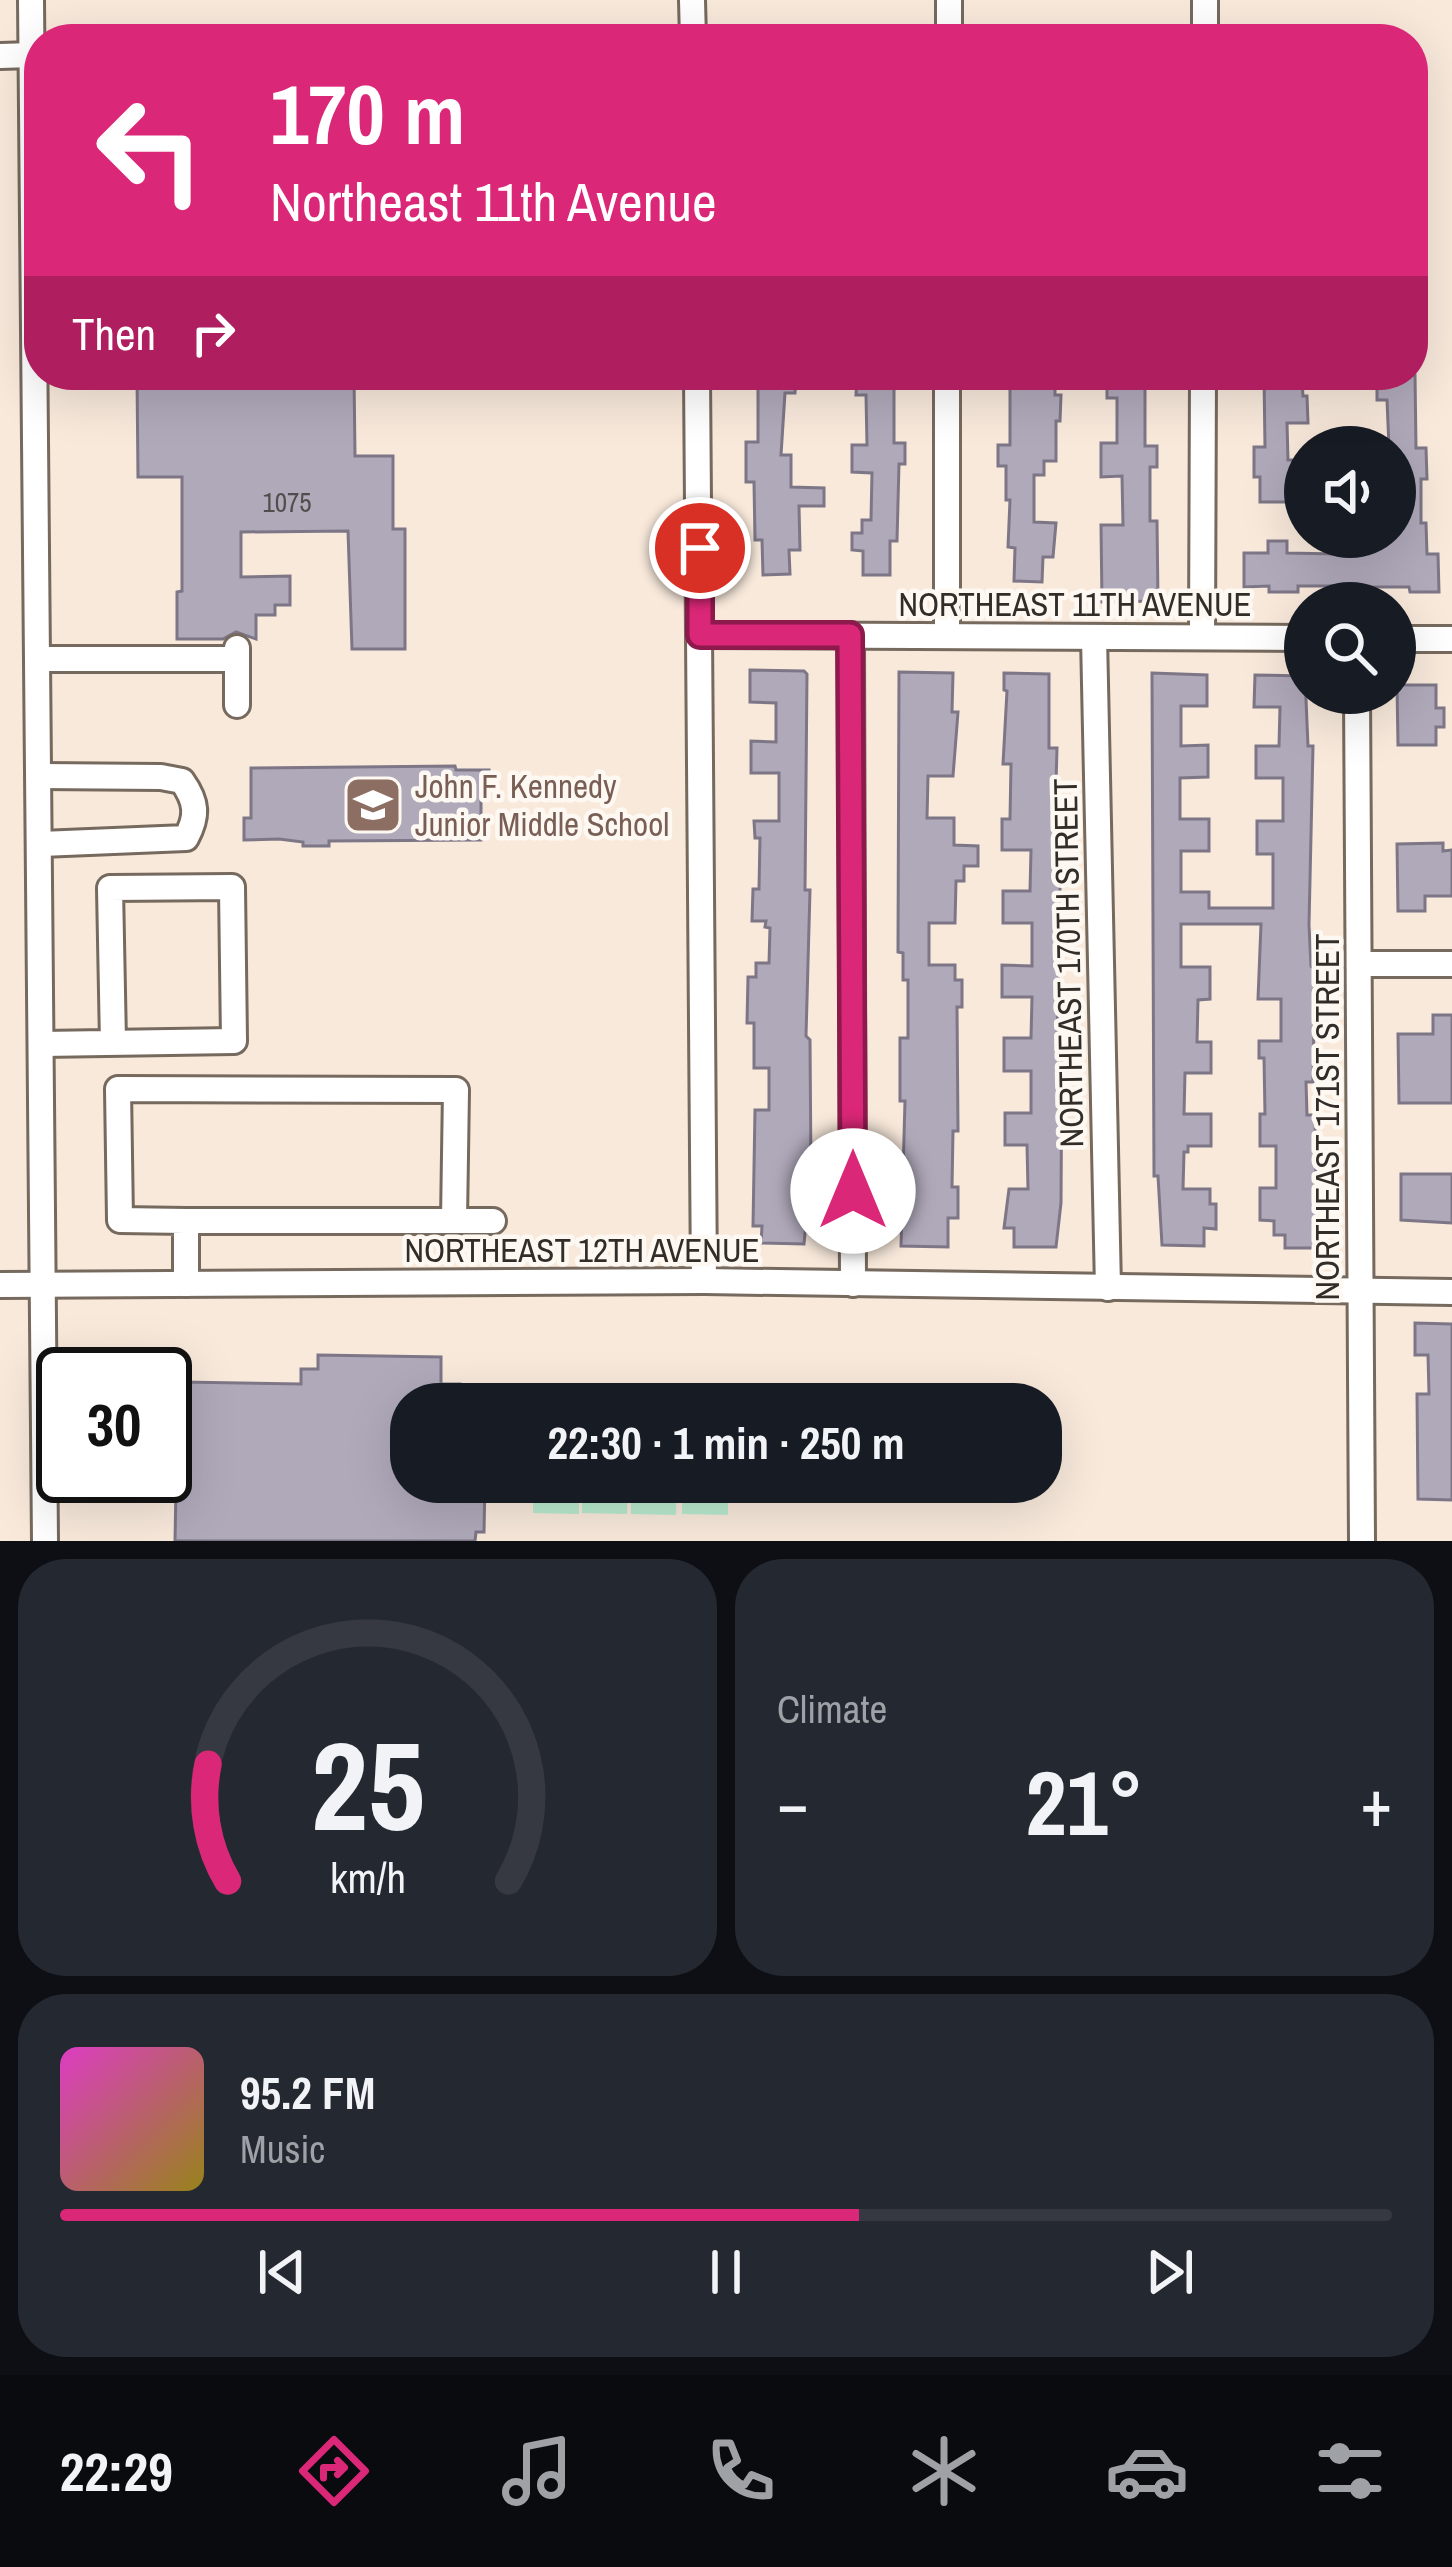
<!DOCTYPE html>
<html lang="en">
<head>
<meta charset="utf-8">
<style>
	:root { --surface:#171b24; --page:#242831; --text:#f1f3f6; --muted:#9ea1a6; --line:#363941; --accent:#db2777 }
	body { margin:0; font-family:"Archivo Narrow",sans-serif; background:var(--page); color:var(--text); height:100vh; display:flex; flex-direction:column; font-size:45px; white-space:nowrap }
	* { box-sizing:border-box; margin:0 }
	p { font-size:39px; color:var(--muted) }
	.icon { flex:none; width:66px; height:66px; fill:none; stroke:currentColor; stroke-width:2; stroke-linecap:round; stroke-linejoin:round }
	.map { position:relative; height:1541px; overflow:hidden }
	.side { display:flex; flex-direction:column; gap:18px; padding:18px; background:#0d0f14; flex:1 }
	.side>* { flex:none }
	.top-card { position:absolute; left:24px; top:24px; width:1404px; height:366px; border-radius:48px; box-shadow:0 12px 48px #0002; background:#db2777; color:#fff; overflow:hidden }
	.buttons { position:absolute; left:1284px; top:426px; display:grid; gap:24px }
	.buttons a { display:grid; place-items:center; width:132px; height:132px; border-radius:50%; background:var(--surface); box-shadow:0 12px 48px #0002; font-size:60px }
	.speed { position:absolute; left:36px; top:1347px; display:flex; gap:24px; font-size:60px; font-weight:700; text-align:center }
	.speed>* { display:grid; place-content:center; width:156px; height:156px; border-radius:50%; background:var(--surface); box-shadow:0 12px 48px #0002; line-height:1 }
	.speed .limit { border:6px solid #111; border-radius:18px; background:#fff; color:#111 }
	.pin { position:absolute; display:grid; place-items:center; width:102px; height:102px; color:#fff; margin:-51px; border:6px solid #fff; border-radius:50%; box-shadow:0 3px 12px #0007 }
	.me { position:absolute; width:132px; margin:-66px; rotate:0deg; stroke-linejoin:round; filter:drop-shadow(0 0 9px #0008) }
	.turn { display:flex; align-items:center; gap:42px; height:252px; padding:0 48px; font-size:54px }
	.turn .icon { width:156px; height:156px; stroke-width:2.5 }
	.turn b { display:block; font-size:84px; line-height:102px }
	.then { display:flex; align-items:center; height:114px; padding:0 48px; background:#0003; gap:24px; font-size:45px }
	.big { font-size:90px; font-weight:700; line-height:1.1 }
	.side .tile { flex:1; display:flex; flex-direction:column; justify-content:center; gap:18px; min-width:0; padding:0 42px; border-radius:48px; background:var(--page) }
	.side .dial { align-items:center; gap:0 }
	.dial svg { height:312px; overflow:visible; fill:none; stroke:var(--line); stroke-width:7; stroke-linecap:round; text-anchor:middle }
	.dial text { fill:var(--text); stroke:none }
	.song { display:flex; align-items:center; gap:36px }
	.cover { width:144px; height:144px; border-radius:18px; background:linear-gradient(135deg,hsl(310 70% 55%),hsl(50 70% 35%)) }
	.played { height:12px; border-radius:6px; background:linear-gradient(90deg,var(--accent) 60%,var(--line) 60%) }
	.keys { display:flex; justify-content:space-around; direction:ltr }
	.heat { display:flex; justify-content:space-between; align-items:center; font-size:66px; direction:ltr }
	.side .tiles { flex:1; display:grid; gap:18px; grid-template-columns:1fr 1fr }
	.tile:last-child { grid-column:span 2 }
	.trip { position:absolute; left:390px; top:1383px; width:672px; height:120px; border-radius:48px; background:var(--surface); box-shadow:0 12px 48px #0002; font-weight:700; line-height:120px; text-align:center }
	.tabs { display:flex; height:192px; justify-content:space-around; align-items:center; background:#090b0e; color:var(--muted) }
	.tabs .icon { width:84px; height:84px }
	.tabs .active { color:var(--accent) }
	.tabs b { font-size:54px; color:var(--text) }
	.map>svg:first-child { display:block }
	.green { fill:#b9eace }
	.building { fill:#b0a9ba; stroke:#7d7686; stroke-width:3 }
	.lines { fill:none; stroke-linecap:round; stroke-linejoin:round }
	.minor-casing { stroke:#76695d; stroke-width:30 }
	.minor { stroke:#fff; stroke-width:24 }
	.route-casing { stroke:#8e194d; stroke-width:30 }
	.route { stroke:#db2777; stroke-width:21 }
	.labels { text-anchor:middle; stroke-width:9; stroke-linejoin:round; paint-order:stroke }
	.number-label { font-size:27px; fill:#524c4c }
	.street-label { font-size:33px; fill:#322d28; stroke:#fef8f2 }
	.education-label { font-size:33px; fill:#785e54; stroke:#fef8f2; text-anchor:start }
</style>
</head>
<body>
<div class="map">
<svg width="1452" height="1541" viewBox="0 0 1452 1541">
	<rect width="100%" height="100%" fill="#f8e9db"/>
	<g class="green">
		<path d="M 533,1482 L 579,1482 L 579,1514 L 533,1513 Z"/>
		<path d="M 582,1482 L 628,1482 L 627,1514 L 582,1513 Z"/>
		<path d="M 631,1482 L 677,1482 L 676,1515 L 631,1514 Z"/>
		<path d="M 682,1482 L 728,1482 L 728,1515 L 682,1514 Z"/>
	</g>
	<g class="building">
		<path d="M 137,375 L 354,375 L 355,456 L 393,456 L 393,529 L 405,529 L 405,649 L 352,649 L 348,531 L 241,532 L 241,577 L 290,576 L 290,605 L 275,605 L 275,615 L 256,615 L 256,639 L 236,632 L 223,639 L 177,639 L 177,592 L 182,591 L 182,477 L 138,477 Z"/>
		<path d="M 758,375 L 796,375 L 795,393 L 785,393 L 781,455 L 791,455 L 791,487 L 824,488 L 824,506 L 799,506 L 800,550 L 789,550 L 790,574 L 763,575 L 762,540 L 755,540 L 754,482 L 746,482 L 746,442 L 758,442 Z"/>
		<path d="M 857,375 L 894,375 L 894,443 L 905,443 L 905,464 L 899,464 L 897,541 L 890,541 L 890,575 L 863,575 L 863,551 L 852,550 L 852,533 L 862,533 L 862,520 L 871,520 L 872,473 L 852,472 L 852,445 L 867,445 L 866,395 L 856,395 Z"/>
		<path d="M 1010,375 L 1055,375 L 1055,395 L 1061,395 L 1060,421 L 1056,421 L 1056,461 L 1044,461 L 1044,475 L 1034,475 L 1034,522 L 1056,523 L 1053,557 L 1043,557 L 1042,582 L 1014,581 L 1015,548 L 1008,547 L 1010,500 L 1006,500 L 1006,466 L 998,466 L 998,445 L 1010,445 Z"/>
		<path d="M 1107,375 L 1145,375 L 1145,446 L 1157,446 L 1157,467 L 1150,467 L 1150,521 L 1157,521 L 1158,601 L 1102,602 L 1101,525 L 1123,525 L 1122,476 L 1101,477 L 1101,443 L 1117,443 L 1117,398 L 1107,398 Z"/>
		<path d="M 1264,375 L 1292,375 L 1292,381 L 1302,381 L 1303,396 L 1307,396 L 1308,423 L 1287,423 L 1288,460 L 1298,460 L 1298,477 L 1288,477 L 1288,502 L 1260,502 L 1260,477 L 1254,477 L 1254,447 L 1265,447 Z"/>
		<path d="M 1387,375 L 1415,375 L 1416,448 L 1426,448 L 1427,479 L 1421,479 L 1421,523 L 1426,523 L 1427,554 L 1438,554 L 1439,592 L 1410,592 L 1409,587 L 1368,587 L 1369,593 L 1340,592 L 1340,586 L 1298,586 L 1298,592 L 1269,592 L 1269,586 L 1244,587 L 1244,553 L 1268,553 L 1268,541 L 1287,541 L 1287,553 L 1338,554 L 1339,542 L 1384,542 L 1384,537 L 1395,537 L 1395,447 L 1389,447 L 1387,400 L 1377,400 L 1377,383 L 1387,382 Z"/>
		<path d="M 750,670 L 804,671 L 807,674 L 805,890 L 810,890 L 806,1036 L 810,1040 L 811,1172 L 804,1244 L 761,1243 L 762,1226 L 753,1226 L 755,1110 L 769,1110 L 769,1068 L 754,1068 L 754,1023 L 747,1023 L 748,977 L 756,977 L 756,963 L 769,963 L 770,928 L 765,927 L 766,921 L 752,921 L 753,889 L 759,889 L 760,838 L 755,838 L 754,821 L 779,821 L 779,773 L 751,773 L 751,741 L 776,742 L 776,703 L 750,702 Z"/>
		<path d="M 899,672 L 953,673 L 952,712 L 958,712 L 953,776 L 928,776 L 927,818 L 954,818 L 954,845 L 978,846 L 978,866 L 964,866 L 964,881 L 956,881 L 955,923 L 929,923 L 929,965 L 955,965 L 955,980 L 962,980 L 962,1007 L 957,1007 L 958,1131 L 953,1131 L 952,1187 L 958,1187 L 958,1218 L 948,1218 L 948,1247 L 901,1246 L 905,1101 L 900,1101 L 900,1038 L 908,1038 L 908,980 L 903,980 L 903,953 L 898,952 Z"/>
		<path d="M 1004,673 L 1049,674 L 1049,748 L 1057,748 L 1055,819 L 1060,819 L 1060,892 L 1057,1039 L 1062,1039 L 1061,1203 L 1056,1247 L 1014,1247 L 1014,1228 L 1004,1228 L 1009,1189 L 1028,1189 L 1027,1145 L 1005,1145 L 1005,1113 L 1031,1113 L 1031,1071 L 1004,1071 L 1004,1038 L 1031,1038 L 1032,997 L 1002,997 L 1002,965 L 1032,966 L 1032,923 L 1003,923 L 1003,891 L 1030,891 L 1031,850 L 1002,850 L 1002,819 L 1010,819 L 1011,764 L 1003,764 L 1007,691 L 1004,690 Z"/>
		<path d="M 1152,673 L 1207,675 L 1207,706 L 1181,706 L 1181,746 L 1208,745 L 1208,777 L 1180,778 L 1180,819 L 1209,819 L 1209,851 L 1181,851 L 1181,892 L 1209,892 L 1209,908 L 1273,908 L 1273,854 L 1257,854 L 1257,821 L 1283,821 L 1283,778 L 1256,778 L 1256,746 L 1279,746 L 1280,707 L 1254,707 L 1255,675 L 1305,676 L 1308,746 L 1313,746 L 1309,925 L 1311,966 L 1315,966 L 1313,1082 L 1306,1082 L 1307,1115 L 1315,1115 L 1317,1248 L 1285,1248 L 1285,1235 L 1274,1235 L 1274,1221 L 1260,1220 L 1260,1188 L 1276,1188 L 1276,1146 L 1260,1146 L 1260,1114 L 1265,1114 L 1264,1058 L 1259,1058 L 1259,1041 L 1281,1041 L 1281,999 L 1258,999 L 1261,924 L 1181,924 L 1181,967 L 1210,967 L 1210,999 L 1198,1000 L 1197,1042 L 1211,1042 L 1211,1073 L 1185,1073 L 1184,1114 L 1211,1114 L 1211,1146 L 1188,1146 L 1188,1152 L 1184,1152 L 1183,1189 L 1210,1189 L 1210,1204 L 1216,1204 L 1216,1229 L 1204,1228 L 1204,1246 L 1162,1245 L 1158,1176 L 1154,1176 Z"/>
		<path d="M 1397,685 L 1436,685 L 1436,708 L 1444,708 L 1444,727 L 1436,727 L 1436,745 L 1398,745 Z"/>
		<path d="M 455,766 L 456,770 L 489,770 L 489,791 L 481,791 L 481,840 L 329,841 L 329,846 L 303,846 L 303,842 L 279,839 L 244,840 L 244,818 L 251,818 L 251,768 Z"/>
		<path d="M 1443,843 L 1443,851 L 1452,850 L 1452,896 L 1425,896 L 1425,911 L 1398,911 L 1397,844 Z"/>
		<path d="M 1433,1015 L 1452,1015 L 1452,1103 L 1399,1103 L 1398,1034 L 1433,1034 Z"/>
		<path d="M 1401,1174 L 1452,1174 L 1452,1223 L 1401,1220 Z"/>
		<path d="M 1415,1323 L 1452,1324 L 1452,1500 L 1418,1499 L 1417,1394 L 1429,1394 L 1428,1355 L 1415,1355 Z"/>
		<path d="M 318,1355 L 441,1357 L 441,1384 L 460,1384 L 459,1404 L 411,1404 L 411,1482 L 485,1482 L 484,1532 L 476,1532 L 475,1541 L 175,1541 L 176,1487 L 165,1487 L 165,1470 L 180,1470 L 182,1382 L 301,1384 L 301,1369 L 318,1369 Z"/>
	</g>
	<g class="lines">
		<defs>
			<g id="minor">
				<path d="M 31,0 L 45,1541"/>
				<path d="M 692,0 L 693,39"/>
				<path d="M 949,39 L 949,0"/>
				<path d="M 1205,39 L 1205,0"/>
				<path d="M 0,56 L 32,55"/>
				<path d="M 697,375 L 704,1281"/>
				<path d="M 701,635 L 1305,638"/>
				<path d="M 851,635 L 853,1284"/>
				<path d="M 947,636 L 947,375"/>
				<path d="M 1094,637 L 1108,1288"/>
				<path d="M 1202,637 L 1203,375"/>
				<path d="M 1395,639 L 1452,639"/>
				<path d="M 237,648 L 237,705"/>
				<path d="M 39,659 L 237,659"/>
				<path d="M 1357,693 L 1362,1541"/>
				<path d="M 40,776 L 161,777 L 182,781 C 197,802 198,816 186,838 L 41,844"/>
				<path d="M 1362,964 L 1452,964"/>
				<path d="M 42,1044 C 106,1043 170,1042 234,1041 L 232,887 L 110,888 L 113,1043"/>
				<path d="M 186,1221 L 493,1221"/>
				<path d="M 186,1284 L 186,1221 L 120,1220 L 118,1089 L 456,1090 L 454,1220"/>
				<path d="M 0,1285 L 704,1281 L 1452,1292"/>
			</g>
		</defs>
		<use href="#minor" class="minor-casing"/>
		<use href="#minor" class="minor"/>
	</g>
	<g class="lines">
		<defs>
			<path id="route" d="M 700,548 L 700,635 L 850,635 L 853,1191"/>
		</defs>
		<use href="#route" class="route-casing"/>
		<use href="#route" class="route"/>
	</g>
	<defs>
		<symbol id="school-square" viewBox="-11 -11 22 22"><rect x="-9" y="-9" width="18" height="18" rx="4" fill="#8d6e63" stroke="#fef8f2"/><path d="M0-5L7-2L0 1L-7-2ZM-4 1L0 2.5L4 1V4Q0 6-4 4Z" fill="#fff"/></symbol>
	</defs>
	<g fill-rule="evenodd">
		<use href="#school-square" x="340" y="772" width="66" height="66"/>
	</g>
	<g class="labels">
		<g class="number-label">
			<text x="287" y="512">1075</text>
		</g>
		<g class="street-label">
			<text x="1075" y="616">NORTHEAST 11TH AVENUE</text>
			<text transform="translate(1068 963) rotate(-91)" y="12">NORTHEAST 170TH STREET</text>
			<text transform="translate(1327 1117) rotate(-90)" y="12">NORTHEAST 171ST STREET</text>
			<text x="582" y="1262">NORTHEAST 12TH AVENUE</text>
		</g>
		<g class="education-label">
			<text x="415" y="798">John F. Kennedy<tspan x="415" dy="38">Junior Middle School</tspan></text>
		</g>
	</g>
</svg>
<div class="buttons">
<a><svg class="icon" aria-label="sound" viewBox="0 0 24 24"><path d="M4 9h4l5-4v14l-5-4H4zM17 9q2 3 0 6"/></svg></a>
<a><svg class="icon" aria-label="search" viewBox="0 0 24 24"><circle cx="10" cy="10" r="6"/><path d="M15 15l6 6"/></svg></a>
</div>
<div class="speed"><div class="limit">30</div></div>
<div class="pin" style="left:700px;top:548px;background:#d93025"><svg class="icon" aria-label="arrive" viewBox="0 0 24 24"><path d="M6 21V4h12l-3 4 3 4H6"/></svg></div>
<svg class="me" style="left:853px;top:1191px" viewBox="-20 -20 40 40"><circle r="19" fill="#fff"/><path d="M0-13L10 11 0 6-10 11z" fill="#db2777"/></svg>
<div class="trip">22:30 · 1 min · 250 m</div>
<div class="top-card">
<div class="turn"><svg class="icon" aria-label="left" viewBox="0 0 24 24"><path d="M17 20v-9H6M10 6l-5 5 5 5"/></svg><div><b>170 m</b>Northeast 11th Avenue</div></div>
<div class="then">Then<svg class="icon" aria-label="right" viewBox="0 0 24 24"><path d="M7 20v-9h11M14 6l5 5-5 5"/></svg></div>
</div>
</div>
<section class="side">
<div class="tiles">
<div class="tile dial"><svg viewBox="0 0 100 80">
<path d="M14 69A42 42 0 1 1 86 69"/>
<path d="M14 69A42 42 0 0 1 9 39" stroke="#db2777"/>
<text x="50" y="56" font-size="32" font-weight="700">25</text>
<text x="50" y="72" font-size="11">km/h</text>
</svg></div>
<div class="tile"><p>Climate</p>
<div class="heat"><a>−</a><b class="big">21°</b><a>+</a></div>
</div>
<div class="tile">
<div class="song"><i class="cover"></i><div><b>95.2 FM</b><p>Music</p></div></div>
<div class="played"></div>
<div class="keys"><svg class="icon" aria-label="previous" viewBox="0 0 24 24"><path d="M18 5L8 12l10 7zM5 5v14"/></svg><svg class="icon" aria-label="pause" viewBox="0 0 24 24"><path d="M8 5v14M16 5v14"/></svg><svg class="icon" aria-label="next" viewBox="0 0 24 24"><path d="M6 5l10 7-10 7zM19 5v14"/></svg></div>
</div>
</div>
</section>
<nav class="tabs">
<b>22:29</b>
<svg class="icon active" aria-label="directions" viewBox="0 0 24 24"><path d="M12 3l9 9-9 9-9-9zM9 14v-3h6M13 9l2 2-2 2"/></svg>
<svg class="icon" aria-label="music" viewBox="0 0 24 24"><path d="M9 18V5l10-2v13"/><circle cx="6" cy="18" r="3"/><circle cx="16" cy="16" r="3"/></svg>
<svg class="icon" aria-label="phone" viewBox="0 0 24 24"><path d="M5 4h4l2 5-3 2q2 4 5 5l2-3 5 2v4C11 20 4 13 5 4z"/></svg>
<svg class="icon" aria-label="climate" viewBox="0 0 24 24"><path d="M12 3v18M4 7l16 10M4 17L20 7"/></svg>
<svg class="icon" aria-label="car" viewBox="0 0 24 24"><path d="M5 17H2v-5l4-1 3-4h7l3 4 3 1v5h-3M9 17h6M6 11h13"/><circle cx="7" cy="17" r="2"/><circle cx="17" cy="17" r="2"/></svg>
<svg class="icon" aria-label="filters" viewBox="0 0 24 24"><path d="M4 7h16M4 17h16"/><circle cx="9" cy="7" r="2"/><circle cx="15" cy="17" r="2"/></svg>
</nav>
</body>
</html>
